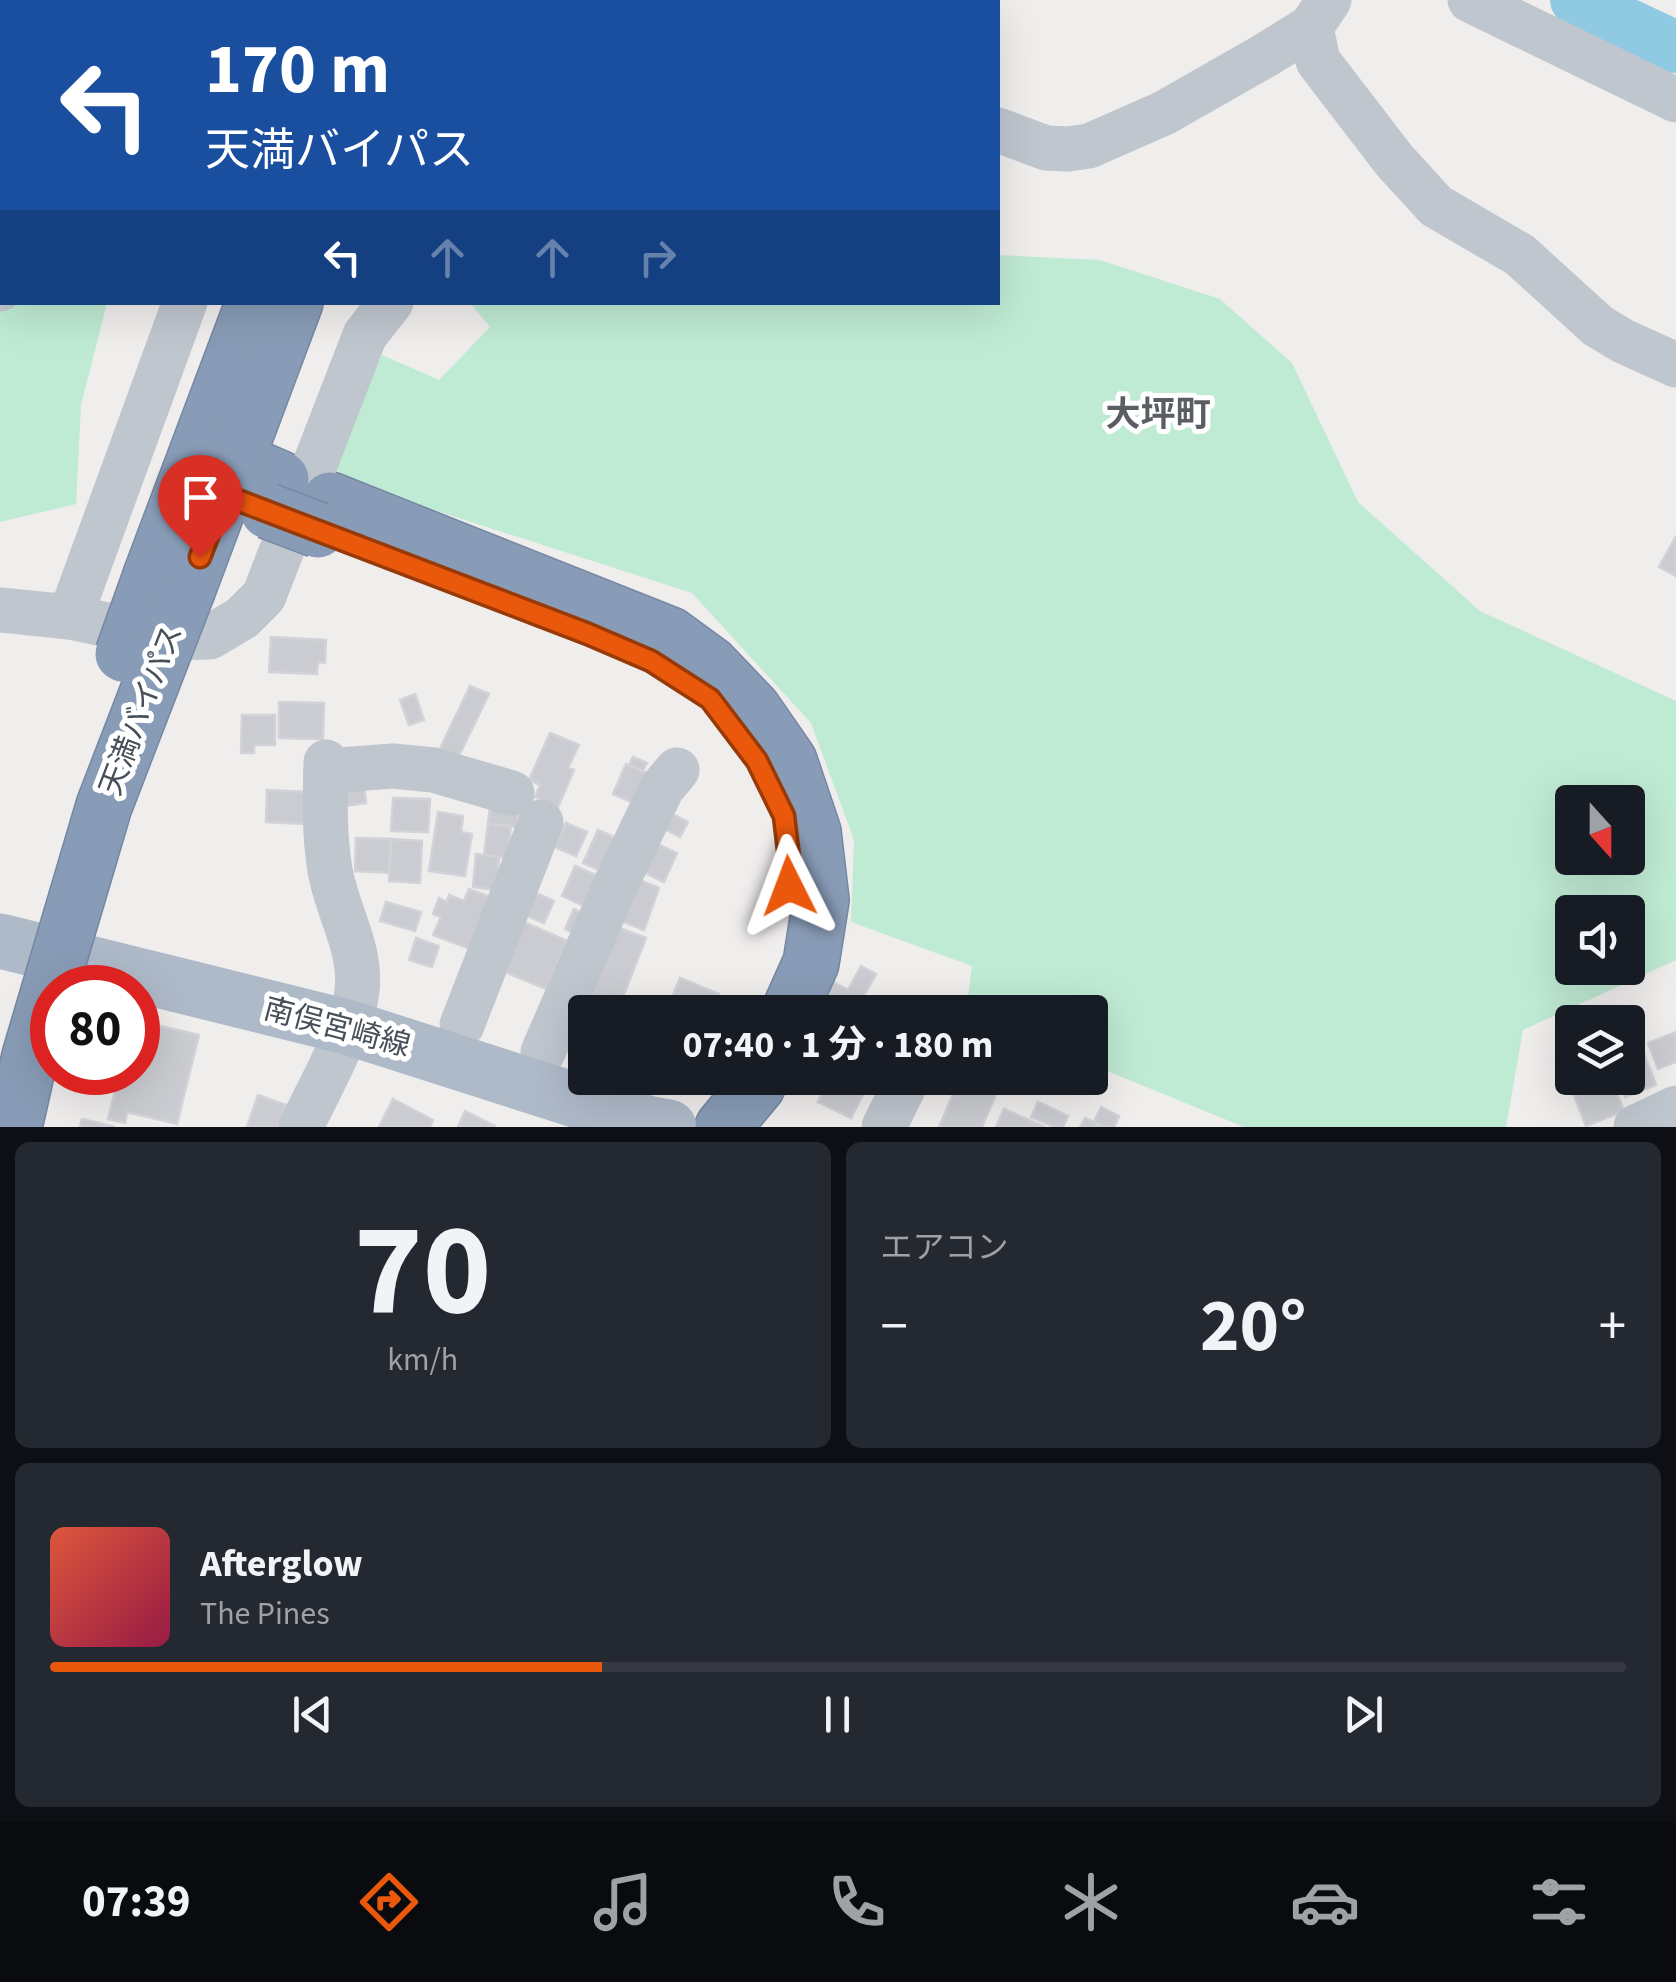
<!DOCTYPE html>
<html lang="ja">
<head>
<meta charset="utf-8">
<style>
	:root { --surface:#171b24; --page:#242831; --text:#f1f3f6; --muted:#9ea1a6; --line:#363941; --accent:#ea580c }
	body { margin:0; font-family:"Source Sans 3","Noto Sans JP",sans-serif; background:var(--page); color:var(--text); height:100vh; display:flex; flex-direction:column; font-size:38px; white-space:nowrap }
	* { box-sizing:border-box; margin:0 }
	p { font-size:32px; color:var(--muted) }
	.icon { flex:none; width:55px; height:55px; fill:none; stroke:currentColor; stroke-width:2; stroke-linecap:round; stroke-linejoin:round }
	.map { position:relative; height:1127px; overflow:hidden }
	.details { display:flex; flex-direction:column; gap:15px; padding:15px; background:#0d0f14; flex:1 }
	.details>* { flex:none }
	.guide { position:absolute; left:0px; top:0px; width:1000px; height:305px; box-shadow:0 10px 40px #0002; background:#1a4fa0; color:#fff; overflow:hidden }
	.needle { width:65px; rotate:159deg }
	.buttons { position:absolute; left:1555px; top:785px; display:grid; gap:20px }
	.buttons a { display:grid; place-items:center; width:90px; height:90px; border-radius:10px; background:var(--surface); box-shadow:0 10px 40px #0002; font-size:50px }
	.speed { position:absolute; left:30px; top:965px; display:flex; gap:20px; font-size:50px; font-weight:700; text-align:center }
	.speed>* { display:grid; place-content:center; width:130px; height:130px; border-radius:50%; background:var(--surface); box-shadow:0 10px 40px #0002; line-height:1 }
	.speed .limit { border:15px solid #d22; background:#fff; color:#111 }
	.pin { position:absolute; display:grid; place-items:center; width:85px; height:85px; color:#fff; margin:-102px -42px; border-radius:50% 50% 50% 0; rotate:-45deg; box-shadow:0 0 10px #0007 }
	.pin .icon { rotate:45deg }
	.me { position:absolute; width:110px; margin:-55px; rotate:357deg; stroke-linejoin:round; filter:drop-shadow(0 0 8px #0008) }
	.turn { display:flex; align-items:center; gap:35px; height:210px; padding:0 40px; font-size:45px }
	.turn .icon { width:130px; height:130px; stroke-width:2.5 }
	.turn b { display:block; font-size:70px; line-height:85px }
	.lanes { display:flex; align-items:center; height:95px; padding:0 40px; background:#0003; justify-content:center; gap:50px; direction:ltr }
	.lanes .off { opacity:.35 }
	.big { font-size:75px; font-weight:700; line-height:1.1 }
	.details .widget { flex:1; display:flex; flex-direction:column; justify-content:center; gap:15px; min-width:0; padding:0 35px; border-radius:15px; background:var(--page) }
	.details .dial { align-items:center; gap:0 }
	.dial b { font-size:130px; line-height:1 }
	.song { display:flex; align-items:center; gap:30px }
	.cover { width:120px; height:120px; border-radius:15px; background:linear-gradient(135deg,hsl(10 70% 55%),hsl(340 70% 35%)) }
	.played { height:10px; border-radius:5px; background:linear-gradient(90deg,var(--accent) 35%,var(--line) 35%) }
	.keys { display:flex; justify-content:space-around; direction:ltr }
	.heat { display:flex; justify-content:space-between; align-items:center; font-size:55px; direction:ltr }
	.details .tiles { flex:1; display:grid; gap:15px; grid-template-columns:1fr 1fr }
	.widget:last-child { grid-column:span 2 }
	.trip { position:absolute; left:568px; top:995px; width:540px; height:100px; border-radius:10px; background:var(--surface); box-shadow:0 10px 40px #0002; font-weight:700; line-height:100px; text-align:center }
	.tab-bar { display:flex; height:160px; justify-content:space-around; align-items:center; background:#090b0e; color:var(--muted) }
	.tab-bar .icon { width:70px; height:70px }
	.tab-bar .current { color:var(--accent) }
	.tab-bar b { font-size:45px; color:var(--text) }
	.map>svg:first-child { display:block }
	.green { fill:#bfead3; fill-rule:evenodd }
	.lines { fill:none; stroke-linecap:round; stroke-linejoin:round }
	.river { stroke:#90cae2; stroke-width:52 }
	.building { fill:#caccd1; stroke:#d2d3d8; stroke-width:2.5 }
	.highway-casing { stroke:#7587a3; stroke-width:58 }
	.minor { stroke:#bfc6ce; stroke-width:45 }
	.major { stroke:#afbac9; stroke-width:55 }
	.highway { stroke:#899cb7; stroke-width:55 }
	.highway-bridge-casing { stroke:#7587a3; stroke-width:58; stroke-linecap:butt }
	.highway-bridge { stroke:#899cb7; stroke-width:55 }
	.route-casing { stroke:#983908; stroke-width:25 }
	.route { stroke:#ea580c; stroke-width:18 }
	.labels { text-anchor:middle; stroke-width:10; stroke-linejoin:round; paint-order:stroke }
	.street-label { font-size:30px; fill:#474f58; stroke:#fff }
	.quarter-label { font-size:35px; font-weight:bold; fill:#5a5d61; stroke:#fff }
</style>
</head>
<body>
<div class="map">
<svg width="1676" height="1127" viewBox="0 0 1676 1127">
	<rect width="100%" height="100%" fill="#f0eded"/>
	<g class="green">
		<path d="M 0,0 L 80,0 L 83,2 L 2,2 L 2,302 L 107,303 L 81,405 L 76,504 L 0,522 Z"/>
		<path d="M 998,255 L 1100,260 L 1220,299 L 1292,363 L 1358,502 L 1480,611 L 1676,701 L 1676,960 L 1523,1030 L 1506,1127 L 1244,1127 L 1090,1064 L 1090,1012 L 966,1012 L 972,966 L 851,922 L 854,840 L 811,723 L 692,593 L 328,476 L 382,355 L 439,380 L 490,327 L 470,303 L 998,302 ZM 1572,802 L 1628,802 L 1628,858 L 1572,858 ZM 1572,912 L 1628,912 L 1628,968 L 1572,968 Z"/>
	</g>
	<g class="lines">
		<path class="river" d="M 1576,0 L 1676,47"/>
	</g>
	<g class="building">
		<path d="M 1676,536 L 1676,576 L 1659,567 Z"/>
		<path d="M 271,637 L 326,640 L 325,663 L 318,662 L 317,674 L 269,672 Z"/>
		<path d="M 470,686 L 489,694 L 455,764 L 437,755 Z"/>
		<path d="M 415,694 L 424,720 L 409,725 L 400,700 Z"/>
		<path d="M 279,702 L 324,703 L 323,739 L 279,738 Z"/>
		<path d="M 242,715 L 275,715 L 275,745 L 254,745 L 254,753 L 241,753 Z"/>
		<path d="M 550,733 L 579,745 L 568,768 L 574,770 L 558,807 L 535,797 L 540,785 L 529,780 Z"/>
		<path d="M 633,757 L 647,763 L 643,771 L 629,765 Z"/>
		<path d="M 626,764 L 654,776 L 641,806 L 613,794 Z"/>
		<path d="M 363,773 L 366,803 L 345,806 L 342,776 Z"/>
		<path d="M 267,790 L 307,792 L 305,824 L 266,822 Z"/>
		<path d="M 393,798 L 430,799 L 428,832 L 391,831 Z"/>
		<path d="M 491,799 L 520,802 L 517,827 L 488,824 Z"/>
		<path d="M 663,809 L 688,822 L 680,837 L 655,824 Z"/>
		<path d="M 438,812 L 463,816 L 461,832 L 472,834 L 465,876 L 429,871 Z"/>
		<path d="M 566,823 L 587,832 L 576,856 L 555,847 Z"/>
		<path d="M 488,824 L 511,826 L 507,858 L 484,855 Z"/>
		<path d="M 598,830 L 625,842 L 611,875 L 583,863 Z"/>
		<path d="M 356,838 L 391,839 L 390,873 L 355,871 Z"/>
		<path d="M 391,839 L 422,841 L 420,883 L 389,881 Z"/>
		<path d="M 649,840 L 677,853 L 664,882 L 636,869 Z"/>
		<path d="M 476,854 L 499,857 L 496,890 L 473,887 Z"/>
		<path d="M 575,866 L 605,879 L 592,910 L 562,896 Z"/>
		<path d="M 632,877 L 659,888 L 644,930 L 616,919 Z"/>
		<path d="M 469,889 L 493,898 L 473,950 L 433,935 L 441,917 L 433,914 L 439,898 L 447,902 L 449,895 L 464,901 Z"/>
		<path d="M 531,891 L 554,901 L 544,923 L 521,913 Z"/>
		<path d="M 386,902 L 421,912 L 415,931 L 380,921 Z"/>
		<path d="M 574,909 L 589,917 L 580,937 L 565,929 Z"/>
		<path d="M 517,919 L 567,941 L 546,989 L 496,968 Z"/>
		<path d="M 612,925 L 646,938 L 619,1007 L 584,994 Z"/>
		<path d="M 416,938 L 439,946 L 432,967 L 409,960 Z"/>
		<path d="M 861,966 L 876,974 L 855,1012 L 814,1012 L 831,981 L 848,990 Z"/>
		<path d="M 680,978 L 719,994 L 711,1012 L 666,1012 Z"/>
		<path d="M 155,1025 L 199,1035 L 177,1124 L 127,1112 L 125,1123 L 108,1119 L 120,1072 L 138,1072 L 138,1029 L 153,1032 Z"/>
		<path d="M 1676,1032 L 1676,1062 L 1658,1069 L 1648,1043 Z"/>
		<path d="M 1637,1035 L 1656,1085 L 1625,1097 L 1618,1078 L 1628,1078 L 1628,1038 Z"/>
		<path d="M 1572,1064 L 1572,1078 L 1611,1078 L 1624,1111 L 1586,1126 L 1563,1067 Z"/>
		<path d="M 830,1078 L 847,1078 L 867,1087 L 851,1118 L 818,1102 Z"/>
		<path d="M 858,1078 L 894,1078 L 886,1092 Z"/>
		<path d="M 960,1078 L 1003,1078 L 982,1127 L 939,1127 Z"/>
		<path d="M 1011,1078 L 1033,1078 L 1028,1089 L 1010,1081 Z"/>
		<path d="M 258,1095 L 286,1105 L 279,1127 L 247,1127 Z"/>
		<path d="M 393,1099 L 433,1120 L 430,1127 L 379,1127 Z"/>
		<path d="M 1038,1102 L 1068,1116 L 1063,1127 L 1055,1127 L 1031,1117 Z"/>
		<path d="M 1101,1107 L 1119,1116 L 1114,1127 L 1103,1127 L 1094,1122 Z"/>
		<path d="M 1004,1109 L 1045,1127 L 996,1127 Z"/>
		<path d="M 465,1111 L 495,1126 L 495,1127 L 458,1127 Z"/>
		<path d="M 1085,1118 L 1094,1122 L 1103,1127 L 1080,1127 Z"/>
		<path d="M 82,1119 L 115,1127 L 80,1127 Z"/>
	</g>
	<g class="lines">
		<defs>
			<g id="highway">
				<path d="M 371,2 L 372,0"/>
				<path d="M 201,450 L 237,460 L 281,479"/>
				<path d="M 330,500 L 670,635 L 711,665 L 753,709 L 789,761 L 813,832 L 821,900 L 811,963 L 789,1012"/>
				<path d="M 152,573 L 254,302"/>
				<path d="M 188,588 L 295,302"/>
				<path d="M 723,1127 L 757,1086 L 760,1078"/>
			</g>
		</defs>
		<use href="#highway" class="highway-casing"/>
		<g class="minor">
			<path d="M 180,0 L 182,2"/>
			<path d="M 1470,0 L 1676,100"/>
			<path d="M 554,2 L 555,0"/>
			<path d="M 1311,27 L 1318,61 L 1394,160 L 1436,206 L 1520,255 L 1598,326 L 1623,341 L 1676,365"/>
			<path d="M 998,130 L 1046,148 L 1068,149 L 1089,146 L 1164,113 L 1264,56 L 1311,27 L 1329,0"/>
			<path d="M 0,289 L 2,287"/>
			<path d="M 0,610 L 70,617 L 169,638 L 210,637 L 242,618 L 264,596 L 365,335 L 391,302"/>
			<path d="M 70,617 L 185,302"/>
			<path d="M 326,771 L 393,766 L 433,770 L 512,793"/>
			<path d="M 462,1025 L 541,822"/>
			<path d="M 543,1052 L 615,886 L 662,788 L 677,770"/>
			<path d="M 301,1127 C 319,1088 352,1033 357,991 C 362,948 337,912 330,870 C 324,834 325,799 326,762"/>
			<path d="M 884,1127 L 908,1078"/>
			<path d="M 1636,1127 L 1676,1108"/>
		</g>
		<path class="major" d="M 0,941 L 347,1027 L 647,1123 L 669,1127"/>
		<use href="#highway" class="highway"/>
		<defs>
			<g id="highway-bridge">
				<path d="M 268,511 L 318,530"/>
				<path d="M 123,654 L 152,573"/>
				<path d="M 14,1127 L 30,1056 L 104,806 L 188,588"/>
			</g>
		</defs>
		<use href="#highway-bridge" class="highway-bridge-casing"/>
		<use href="#highway-bridge" class="highway-bridge"/>
	</g>
	<g class="lines">
		<defs>
			<path id="route" d="M 200,557 L 224,495 L 588,634 L 651,661 L 710,699 L 757,761 L 784,816 L 790,866 L 789,886"/>
		</defs>
		<use href="#route" class="route-casing"/>
		<use href="#route" class="route"/>
	</g>
	<g class="labels">
		<g class="street-label">
			<text transform="translate(141 710) rotate(-69)" y="10">天満バイパス</text>
			<text transform="translate(337 1027) rotate(15)" y="10">南俣宮崎線</text>
		</g>
		<g class="quarter-label">
			<text x="1158" y="426">大坪町</text>
		</g>
	</g>
</svg>
<div class="buttons">
<a><svg class="needle" viewBox="-14 -14 28 28"><path d="M0-13l5 13h-10z" fill="#e53935"/><path d="M0 13l5-13h-10z" fill="#9ea1a6"/></svg></a>
<a><svg class="icon" aria-label="sound" viewBox="0 0 24 24"><path d="M4 9h4l5-4v14l-5-4H4zM17 9q2 3 0 6"/></svg></a>
<a><svg class="icon" aria-label="layers" viewBox="0 0 24 24"><path d="M12 4l9 5-9 5-9-5zM3 14l9 5 9-5"/></svg></a>
</div>
<div class="speed"><div class="limit">80</div></div>
<div class="pin" style="left:200px;top:557px;background:#d93025"><svg class="icon" aria-label="arrive" viewBox="0 0 24 24"><path d="M6 21V4h12l-3 4 3 4H6"/></svg></div>
<svg class="me" style="left:789px;top:886px" viewBox="-20 -20 40 40"><path d="M0-17L14 15 0 8-14 15z" fill="#ea580c" stroke="#fff" stroke-width="4"/></svg>
<div class="trip">07:40 · 1 分 · 180 m</div>
<div class="guide">
<div class="turn"><svg class="icon" aria-label="left" viewBox="0 0 24 24"><path d="M17 20v-9H6M10 6l-5 5 5 5"/></svg><div><b>170 m</b>天満バイパス</div></div>
<div class="lanes"><svg class="icon" aria-label="left" viewBox="0 0 24 24"><path d="M17 20v-9H6M10 6l-5 5 5 5"/></svg><svg class="icon off" aria-label="ahead" viewBox="0 0 24 24"><path d="M12 20V5M6 11l6-6 6 6"/></svg><svg class="icon off" aria-label="ahead" viewBox="0 0 24 24"><path d="M12 20V5M6 11l6-6 6 6"/></svg><svg class="icon off" aria-label="right" viewBox="0 0 24 24"><path d="M7 20v-9h11M14 6l5 5-5 5"/></svg></div>
</div>
</div>
<section class="details">
<div class="tiles">
<div class="widget dial"><b>70</b><p>km/h</p></div>
<div class="widget"><p>エアコン</p>
<div class="heat"><a>−</a><b class="big">20°</b><a>+</a></div>
</div>
<div class="widget">
<div class="song"><i class="cover"></i><div><b>Afterglow</b><p>The Pines</p></div></div>
<div class="played"></div>
<div class="keys"><svg class="icon" aria-label="previous" viewBox="0 0 24 24"><path d="M18 5L8 12l10 7zM5 5v14"/></svg><svg class="icon" aria-label="pause" viewBox="0 0 24 24"><path d="M8 5v14M16 5v14"/></svg><svg class="icon" aria-label="next" viewBox="0 0 24 24"><path d="M6 5l10 7-10 7zM19 5v14"/></svg></div>
</div>
</div>
</section>
<nav class="tab-bar">
<b>07:39</b>
<svg class="icon current" aria-label="directions" viewBox="0 0 24 24"><path d="M12 3l9 9-9 9-9-9zM9 14v-3h6M13 9l2 2-2 2"/></svg>
<svg class="icon" aria-label="music" viewBox="0 0 24 24"><path d="M9 18V5l10-2v13"/><circle cx="6" cy="18" r="3"/><circle cx="16" cy="16" r="3"/></svg>
<svg class="icon" aria-label="phone" viewBox="0 0 24 24"><path d="M5 4h4l2 5-3 2q2 4 5 5l2-3 5 2v4C11 20 4 13 5 4z"/></svg>
<svg class="icon" aria-label="climate" viewBox="0 0 24 24"><path d="M12 3v18M4 7l16 10M4 17L20 7"/></svg>
<svg class="icon" aria-label="car" viewBox="0 0 24 24"><path d="M5 17H2v-5l4-1 3-4h7l3 4 3 1v5h-3M9 17h6M6 11h13"/><circle cx="7" cy="17" r="2"/><circle cx="17" cy="17" r="2"/></svg>
<svg class="icon" aria-label="filters" viewBox="0 0 24 24"><path d="M4 7h16M4 17h16"/><circle cx="9" cy="7" r="2"/><circle cx="15" cy="17" r="2"/></svg>
</nav>
</body>
</html>
